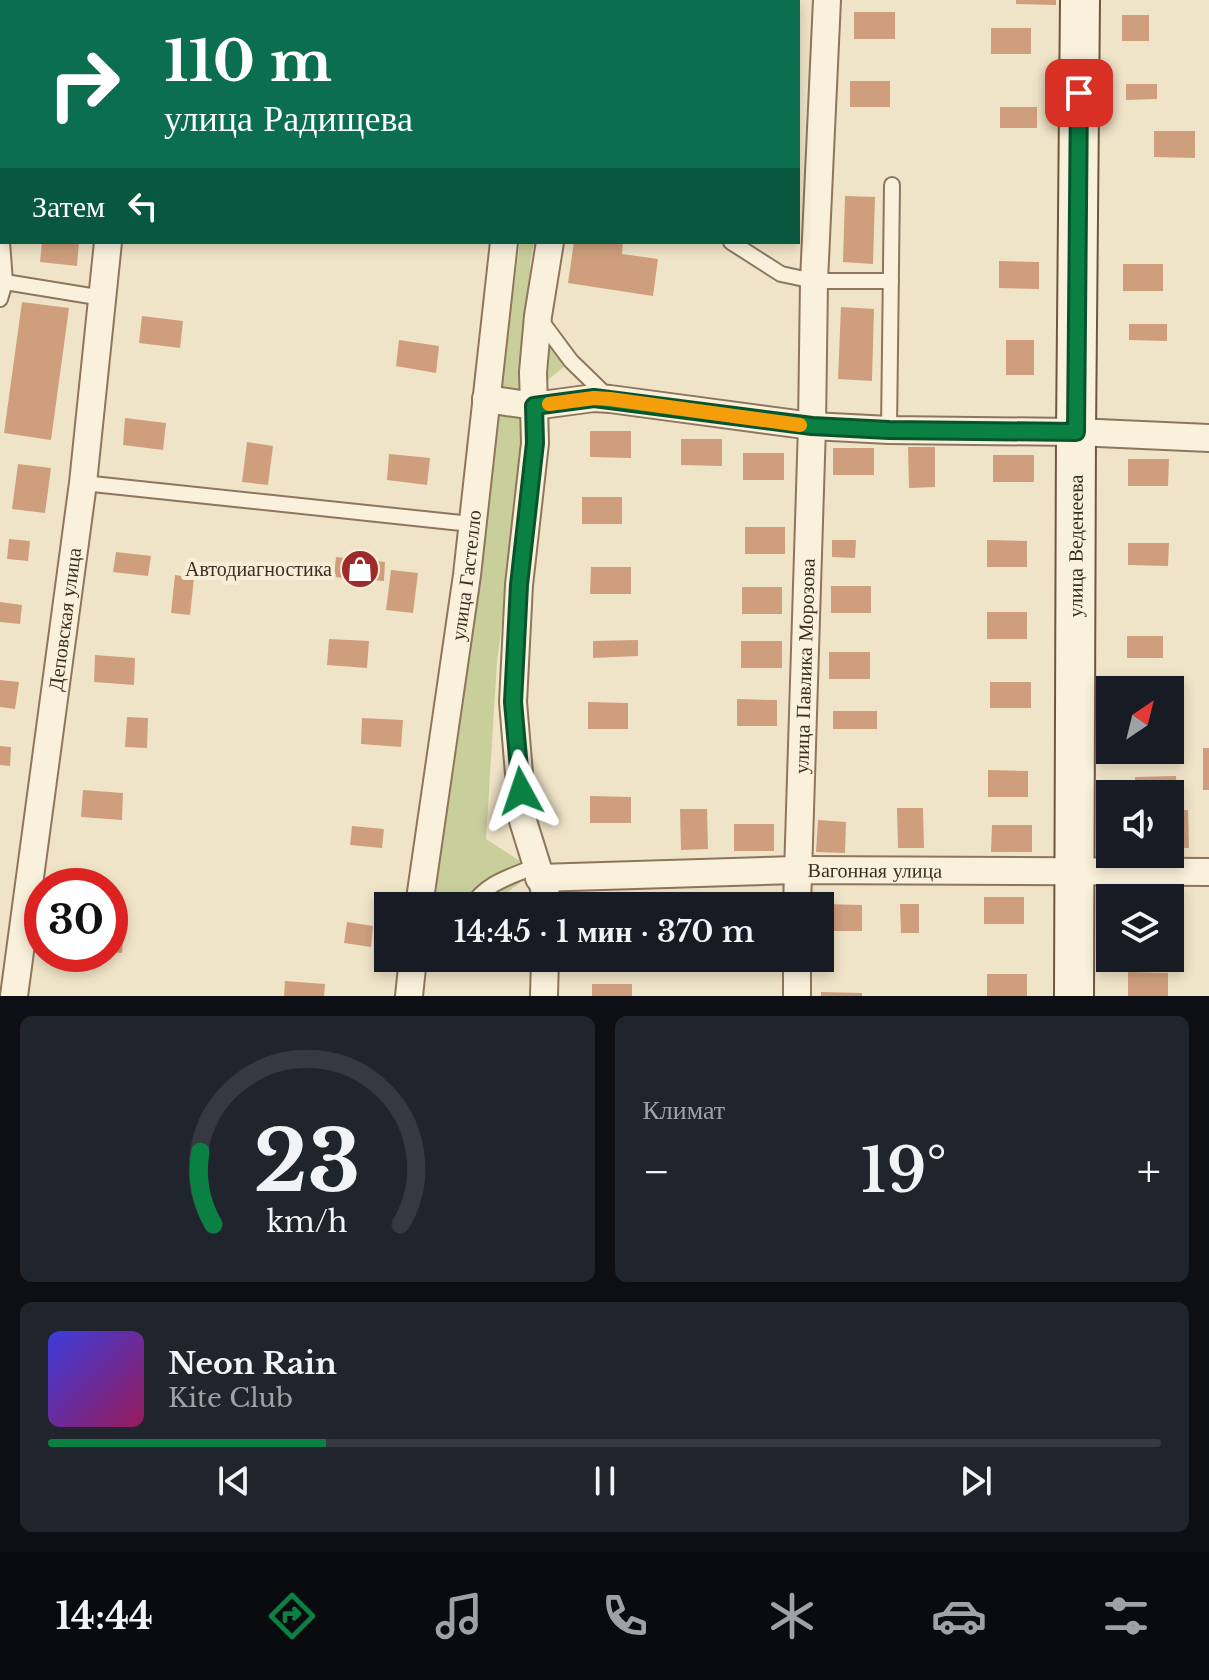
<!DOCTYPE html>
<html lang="ru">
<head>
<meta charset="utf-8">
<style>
	:root { --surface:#171b24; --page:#20242c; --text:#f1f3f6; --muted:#9ea1a6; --line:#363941; --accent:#0b8043 }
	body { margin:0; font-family:"Libre Baskerville",serif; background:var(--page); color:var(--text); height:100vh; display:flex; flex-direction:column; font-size:30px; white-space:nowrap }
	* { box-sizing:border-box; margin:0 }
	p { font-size:26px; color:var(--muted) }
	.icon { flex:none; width:44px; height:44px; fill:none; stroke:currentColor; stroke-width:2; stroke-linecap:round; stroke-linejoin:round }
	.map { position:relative; height:996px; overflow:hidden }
	.sheet { display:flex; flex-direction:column; gap:20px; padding:20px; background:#0d0f14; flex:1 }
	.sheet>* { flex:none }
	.hud { position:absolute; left:0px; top:0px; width:800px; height:244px; box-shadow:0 4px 12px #0003; background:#0b6e4f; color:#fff; overflow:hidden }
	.needle { width:52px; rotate:35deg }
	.tools { position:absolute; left:1096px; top:676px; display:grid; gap:16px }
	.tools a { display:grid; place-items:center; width:88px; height:88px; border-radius:0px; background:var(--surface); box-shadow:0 4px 12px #0003; font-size:40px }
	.speed { position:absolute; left:24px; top:868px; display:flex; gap:16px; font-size:40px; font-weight:700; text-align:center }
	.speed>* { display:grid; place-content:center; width:104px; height:104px; border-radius:50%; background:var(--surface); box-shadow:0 4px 12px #0003; line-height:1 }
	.speed .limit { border:12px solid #d22; background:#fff; color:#111 }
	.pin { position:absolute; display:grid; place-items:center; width:68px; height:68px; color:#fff; margin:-34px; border-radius:16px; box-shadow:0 4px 12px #0006 }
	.me { position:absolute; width:88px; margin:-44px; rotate:355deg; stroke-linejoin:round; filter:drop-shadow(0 0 6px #0008) }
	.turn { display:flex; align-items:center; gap:28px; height:168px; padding:0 32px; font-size:36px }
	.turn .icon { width:104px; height:104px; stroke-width:2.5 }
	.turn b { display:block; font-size:56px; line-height:68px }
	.then { display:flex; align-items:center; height:76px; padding:0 32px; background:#0003; gap:16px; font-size:30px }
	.big { font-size:60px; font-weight:600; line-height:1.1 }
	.sheet .widget { flex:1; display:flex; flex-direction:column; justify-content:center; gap:12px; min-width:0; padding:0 28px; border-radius:12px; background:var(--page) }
	.sheet .dial { align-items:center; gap:0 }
	.dial svg { height:208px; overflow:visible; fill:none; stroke:var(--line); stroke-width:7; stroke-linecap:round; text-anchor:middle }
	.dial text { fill:var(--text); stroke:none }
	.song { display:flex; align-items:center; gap:24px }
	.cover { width:96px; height:96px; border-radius:12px; background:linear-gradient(135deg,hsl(240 70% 55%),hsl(330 70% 35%)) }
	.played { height:8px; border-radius:4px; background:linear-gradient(90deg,var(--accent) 25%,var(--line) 25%) }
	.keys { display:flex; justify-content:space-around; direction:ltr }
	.heat { display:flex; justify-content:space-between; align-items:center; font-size:44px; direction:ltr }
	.sheet .tiles { flex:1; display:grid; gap:20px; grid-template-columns:1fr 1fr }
	.widget:last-child { grid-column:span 2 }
	.trip { position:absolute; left:374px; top:892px; width:460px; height:80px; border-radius:0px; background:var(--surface); box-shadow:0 4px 12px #0003; font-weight:600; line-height:80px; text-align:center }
	.tabs { display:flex; height:128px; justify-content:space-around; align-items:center; background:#090b0e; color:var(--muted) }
	.tabs .icon { width:56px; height:56px }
	.tabs .active { color:var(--accent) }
	.tabs b { font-size:36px; color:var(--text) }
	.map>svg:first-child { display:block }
	.green { fill:#c9cf9b }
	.building { fill:#cf9f7d }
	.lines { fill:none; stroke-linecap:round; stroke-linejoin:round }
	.lane-casing { stroke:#8d765c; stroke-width:18 }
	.street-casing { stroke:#8d765c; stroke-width:30 }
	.secondary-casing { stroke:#6f573f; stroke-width:42 }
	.lane { stroke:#faf1dc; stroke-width:14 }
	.street { stroke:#faf1dc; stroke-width:26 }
	.secondary { stroke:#faf1dc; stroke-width:38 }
	.route-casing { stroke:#07532c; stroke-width:20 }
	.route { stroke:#0b8043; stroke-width:14 }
	.slow { stroke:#f59e0b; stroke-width:14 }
	.labels { text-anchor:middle; stroke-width:8; stroke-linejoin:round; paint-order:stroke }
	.street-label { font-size:20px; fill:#3d2e20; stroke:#f7eed8 }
	.poi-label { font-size:20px; fill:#3d2e20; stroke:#f7eed8; text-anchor:end }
</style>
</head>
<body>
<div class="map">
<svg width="1209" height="996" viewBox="0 0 1209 996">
	<rect width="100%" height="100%" fill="#f0e4c8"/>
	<path class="green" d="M 520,242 L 534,242 L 530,265 L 536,317 L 566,365 L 532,393 L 497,662 L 486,839 L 520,861 L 520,883 L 488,906 L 431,906 Z"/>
	<g class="building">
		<path d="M 1016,0 L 1056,0 L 1056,5 L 1016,4 Z"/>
		<rect x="854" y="12" width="41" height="27"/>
		<rect x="1122" y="15" width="27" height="26"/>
		<rect x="991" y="28" width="40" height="26"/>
		<rect x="850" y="81" width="40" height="26"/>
		<path d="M 1126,84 L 1157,84 L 1157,99 L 1126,100 Z"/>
		<rect x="1000" y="107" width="37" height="21"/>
		<path d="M 1154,131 L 1195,131 L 1195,158 L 1154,157 Z"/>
		<path d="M 845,196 L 875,197 L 873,264 L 843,262 Z"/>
		<path d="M 42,242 L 79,242 L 77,266 L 40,262 Z"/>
		<path d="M 574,242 L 623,242 L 622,254 L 658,259 L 653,296 L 568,283 Z"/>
		<path d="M 999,261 L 1039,262 L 1039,289 L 999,288 Z"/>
		<rect x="1123" y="264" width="40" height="27"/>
		<path d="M 22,302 L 69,308 L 51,440 L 4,433 Z"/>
		<path d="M 841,307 L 874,309 L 872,381 L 838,379 Z"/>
		<path d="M 142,316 L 183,321 L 180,348 L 139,343 Z"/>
		<path d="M 1129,324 L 1167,324 L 1167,341 L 1129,340 Z"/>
		<path d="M 399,340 L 439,346 L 436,373 L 396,366 Z"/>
		<rect x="1006" y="340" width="28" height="35"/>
		<path d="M 125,418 L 166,423 L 163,450 L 123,445 Z"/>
		<path d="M 590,431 L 631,431 L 631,458 L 590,457 Z"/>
		<path d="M 681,439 L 722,439 L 722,466 L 681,465 Z"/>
		<path d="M 247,442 L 273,446 L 268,485 L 242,482 Z"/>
		<path d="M 908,447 L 935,447 L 935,487 L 909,488 Z"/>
		<rect x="833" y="448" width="41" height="27"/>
		<rect x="743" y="453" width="41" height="27"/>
		<path d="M 389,454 L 430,458 L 427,485 L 387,480 Z"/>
		<rect x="993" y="455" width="41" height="27"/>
		<path d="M 1128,459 L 1169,459 L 1168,486 L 1128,486 Z"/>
		<path d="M 18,464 L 51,468 L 45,513 L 12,509 Z"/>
		<rect x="582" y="497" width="40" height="27"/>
		<rect x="745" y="527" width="40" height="27"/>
		<path d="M 9,539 L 30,541 L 28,561 L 7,559 Z"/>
		<path d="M 832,540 L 856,540 L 855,558 L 832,557 Z"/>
		<path d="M 987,540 L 1027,541 L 1027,567 L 987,567 Z"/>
		<path d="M 1128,543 L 1169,543 L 1168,566 L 1128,565 Z"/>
		<path d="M 116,552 L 151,556 L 148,576 L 113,572 Z"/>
		<path d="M 336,557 L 385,562 L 384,581 L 334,577 Z"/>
		<path d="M 591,567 L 631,567 L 631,594 L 590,594 Z"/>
		<path d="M 391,570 L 418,573 L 413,613 L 386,610 Z"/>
		<path d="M 175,575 L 194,578 L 190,615 L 171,613 Z"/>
		<rect x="831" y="586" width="40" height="27"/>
		<rect x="742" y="587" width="40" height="27"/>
		<path d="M 0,602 L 22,605 L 20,624 L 0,622 Z"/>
		<rect x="987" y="612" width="40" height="27"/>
		<rect x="1127" y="636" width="36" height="22"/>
		<path d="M 329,639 L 369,641 L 367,668 L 327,665 Z"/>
		<path d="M 638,640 L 638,656 L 593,658 L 593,641 Z"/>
		<rect x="741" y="641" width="41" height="27"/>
		<rect x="829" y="652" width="41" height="27"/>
		<path d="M 95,655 L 135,658 L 134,685 L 94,682 Z"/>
		<path d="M 0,680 L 19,682 L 15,709 L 0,707 Z"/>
		<rect x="990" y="682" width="41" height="26"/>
		<path d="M 737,699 L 777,700 L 777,726 L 737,726 Z"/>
		<path d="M 588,702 L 628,703 L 628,729 L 588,729 Z"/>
		<rect x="833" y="711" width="44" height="18"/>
		<path d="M 127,717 L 148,718 L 147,748 L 125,747 Z"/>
		<path d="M 362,718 L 403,720 L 401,747 L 361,744 Z"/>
		<path d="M 0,746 L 11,747 L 10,766 L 0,765 Z"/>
		<rect x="1203" y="748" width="6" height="42"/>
		<path d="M 988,770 L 1028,771 L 1028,797 L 988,797 Z"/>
		<path d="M 1176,776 L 1178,810 L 1188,810 L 1189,848 L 1170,848 L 1170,794 L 1136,794 L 1135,777 Z"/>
		<path d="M 83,790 L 123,793 L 122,820 L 81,817 Z"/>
		<path d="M 590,796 L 631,797 L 631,823 L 590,823 Z"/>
		<path d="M 897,808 L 923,808 L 924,848 L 898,848 Z"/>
		<path d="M 680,809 L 707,809 L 708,849 L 681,850 Z"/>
		<path d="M 818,820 L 846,822 L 845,853 L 816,852 Z"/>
		<rect x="734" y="824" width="40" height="27"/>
		<path d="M 992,825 L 1032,825 L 1032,852 L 991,852 Z"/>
		<path d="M 352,826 L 384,829 L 382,848 L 350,845 Z"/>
		<path d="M 777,897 L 777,906 L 750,906 L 750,898 Z"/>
		<rect x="984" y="897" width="40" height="27"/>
		<path d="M 725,898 L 725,906 L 699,906 L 699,899 Z"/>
		<path d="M 822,904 L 862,905 L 862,931 L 822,931 Z"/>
		<path d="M 900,904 L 919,904 L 919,933 L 901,933 Z"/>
		<path d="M 347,922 L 373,926 L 371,947 L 344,943 Z"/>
		<path d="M 110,925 L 124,926 L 122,953 L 110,952 Z"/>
		<rect x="1131" y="958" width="26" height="9"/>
		<path d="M 1128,972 L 1168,973 L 1168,996 L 1128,996 Z"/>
		<rect x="987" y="974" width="40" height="22"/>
		<path d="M 285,981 L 325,984 L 324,996 L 284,996 Z"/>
		<rect x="592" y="984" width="40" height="12"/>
		<path d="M 821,992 L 862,993 L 862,996 L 821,996 Z"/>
	</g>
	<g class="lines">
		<defs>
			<g id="lane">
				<path d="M 5,2 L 5,0"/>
				<path d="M 0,30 L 2,18"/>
				<path d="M 0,207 L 2,236"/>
				<path d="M 731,242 L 781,274 L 814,281 L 891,281"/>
				<path d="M 5,282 L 103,298"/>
				<path d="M 0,299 L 5,282 L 2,242"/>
				<path d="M 539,318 L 571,361 L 610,399"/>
				<path d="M 889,430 L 892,185"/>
				<path d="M 83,483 L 471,524"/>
				<path d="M 472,906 C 484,883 513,876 536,866"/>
			</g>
			<g id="street">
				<path d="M 130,2 L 130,0"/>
				<path d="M 532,2 L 533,0"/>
				<path d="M 590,2 L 590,0"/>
				<path d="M 486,399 L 534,406 L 594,398 L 610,399 L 812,426 L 889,430 L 1076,432 L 1209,438"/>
				<path id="s1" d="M 539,878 L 797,870 L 1209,872"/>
				<path id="s2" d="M 419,906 L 467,575 L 504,242"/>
				<path d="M 546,906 L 547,898 L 523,821 L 513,702 L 519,585 L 535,443 L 533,372 L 538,316 L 550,242"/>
				<path id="s3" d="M 797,906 L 812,426 L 814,281 L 827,0"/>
				<path id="s4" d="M 14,996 L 83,483 L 108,242"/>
				<path d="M 409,996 L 413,958"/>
				<path d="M 544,996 L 545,958"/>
				<path d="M 797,996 L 797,958"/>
			</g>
			<g id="secondary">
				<path id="s5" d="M 1074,996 L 1076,432 L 1080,0"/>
			</g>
		</defs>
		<use href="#lane" class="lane-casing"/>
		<use href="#street" class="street-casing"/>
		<use href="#secondary" class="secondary-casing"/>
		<use href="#lane" class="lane"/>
		<use href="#street" class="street"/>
		<use href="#secondary" class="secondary"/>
	</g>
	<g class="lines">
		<defs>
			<path id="route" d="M 521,791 L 513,702 L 519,585 L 535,443 L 534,406 L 594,398 L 812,426 L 889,430 L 1076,432 L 1079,93"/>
		</defs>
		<use href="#route" class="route-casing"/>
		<use href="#route" class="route"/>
		<path class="slow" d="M 549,404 L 594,398 L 610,399 L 800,425"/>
	</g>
	<defs>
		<symbol id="shop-disc" viewBox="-11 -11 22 22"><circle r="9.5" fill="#9e2a2b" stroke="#f7eed8"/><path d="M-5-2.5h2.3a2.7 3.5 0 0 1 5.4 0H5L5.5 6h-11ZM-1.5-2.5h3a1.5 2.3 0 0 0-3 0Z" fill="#fff"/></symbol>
	</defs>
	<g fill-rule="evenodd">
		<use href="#shop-disc" x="338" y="547" width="44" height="44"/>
	</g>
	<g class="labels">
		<g class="street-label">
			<text dy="7" stroke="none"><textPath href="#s5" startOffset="450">улица Веденеева</textPath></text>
			<text dy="7" stroke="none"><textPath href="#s2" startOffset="334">улица Гастелло</textPath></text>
			<text dy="7" stroke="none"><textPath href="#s4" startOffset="380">Деповская улица</textPath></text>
			<text dy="7" stroke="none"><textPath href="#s3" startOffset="240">улица Павлика Морозова</textPath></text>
			<text dy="7" stroke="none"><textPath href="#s1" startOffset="336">Вагонная улица</textPath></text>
		</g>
		<g class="poi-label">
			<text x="332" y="576">Автодиагностика</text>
		</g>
	</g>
</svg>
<div class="tools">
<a><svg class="needle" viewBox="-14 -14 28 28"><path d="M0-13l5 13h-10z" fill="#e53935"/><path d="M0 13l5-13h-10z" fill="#9ea1a6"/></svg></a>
<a><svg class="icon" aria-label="sound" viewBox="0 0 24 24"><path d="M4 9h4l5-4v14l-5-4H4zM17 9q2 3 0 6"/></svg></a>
<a><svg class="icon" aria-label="layers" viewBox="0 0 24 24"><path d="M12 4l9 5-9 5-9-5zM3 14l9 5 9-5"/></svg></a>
</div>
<div class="speed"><div class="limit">30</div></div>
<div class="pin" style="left:1079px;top:93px;background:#d93025"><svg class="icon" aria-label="arrive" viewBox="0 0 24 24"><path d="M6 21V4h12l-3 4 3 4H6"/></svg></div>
<svg class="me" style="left:521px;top:791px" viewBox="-20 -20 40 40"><path d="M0-17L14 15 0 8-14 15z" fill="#0b8043" stroke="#fff" stroke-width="4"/></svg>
<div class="trip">14:45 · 1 мин · 370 m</div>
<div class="hud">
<div class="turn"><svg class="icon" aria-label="right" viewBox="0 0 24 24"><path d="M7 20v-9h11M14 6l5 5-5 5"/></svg><div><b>110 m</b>улица Радищева</div></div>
<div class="then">Затем<svg class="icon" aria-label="left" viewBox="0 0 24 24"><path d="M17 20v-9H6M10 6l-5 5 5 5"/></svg></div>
</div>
</div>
<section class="sheet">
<div class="tiles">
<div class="widget dial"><svg viewBox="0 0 100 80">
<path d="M14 69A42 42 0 1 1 86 69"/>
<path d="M14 69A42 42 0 0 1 9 41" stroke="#0b8043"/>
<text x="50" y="56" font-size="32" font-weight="700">23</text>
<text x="50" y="72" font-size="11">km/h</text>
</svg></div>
<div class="widget"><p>Климат</p>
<div class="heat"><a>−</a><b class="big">19°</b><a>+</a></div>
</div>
<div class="widget">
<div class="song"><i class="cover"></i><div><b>Neon Rain</b><p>Kite Club</p></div></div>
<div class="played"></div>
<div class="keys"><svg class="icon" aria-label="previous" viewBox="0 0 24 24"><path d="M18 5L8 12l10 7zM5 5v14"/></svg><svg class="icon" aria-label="pause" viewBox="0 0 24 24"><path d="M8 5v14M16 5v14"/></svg><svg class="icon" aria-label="next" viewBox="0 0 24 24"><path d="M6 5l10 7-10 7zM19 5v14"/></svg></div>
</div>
</div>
</section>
<nav class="tabs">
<b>14:44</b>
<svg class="icon active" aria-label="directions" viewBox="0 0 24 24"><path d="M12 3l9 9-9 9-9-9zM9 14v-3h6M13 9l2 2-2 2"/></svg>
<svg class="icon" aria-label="music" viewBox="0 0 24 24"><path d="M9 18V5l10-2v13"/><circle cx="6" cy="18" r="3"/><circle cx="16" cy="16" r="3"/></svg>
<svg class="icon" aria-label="phone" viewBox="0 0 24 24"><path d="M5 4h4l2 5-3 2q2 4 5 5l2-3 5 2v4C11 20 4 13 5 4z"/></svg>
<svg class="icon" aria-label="climate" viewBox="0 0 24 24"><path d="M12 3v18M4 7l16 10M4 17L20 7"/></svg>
<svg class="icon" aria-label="car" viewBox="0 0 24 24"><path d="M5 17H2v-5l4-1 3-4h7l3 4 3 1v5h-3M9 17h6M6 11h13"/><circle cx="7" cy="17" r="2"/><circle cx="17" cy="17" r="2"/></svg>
<svg class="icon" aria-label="filters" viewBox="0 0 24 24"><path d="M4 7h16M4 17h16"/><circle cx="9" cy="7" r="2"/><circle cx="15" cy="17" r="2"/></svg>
</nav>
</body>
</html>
